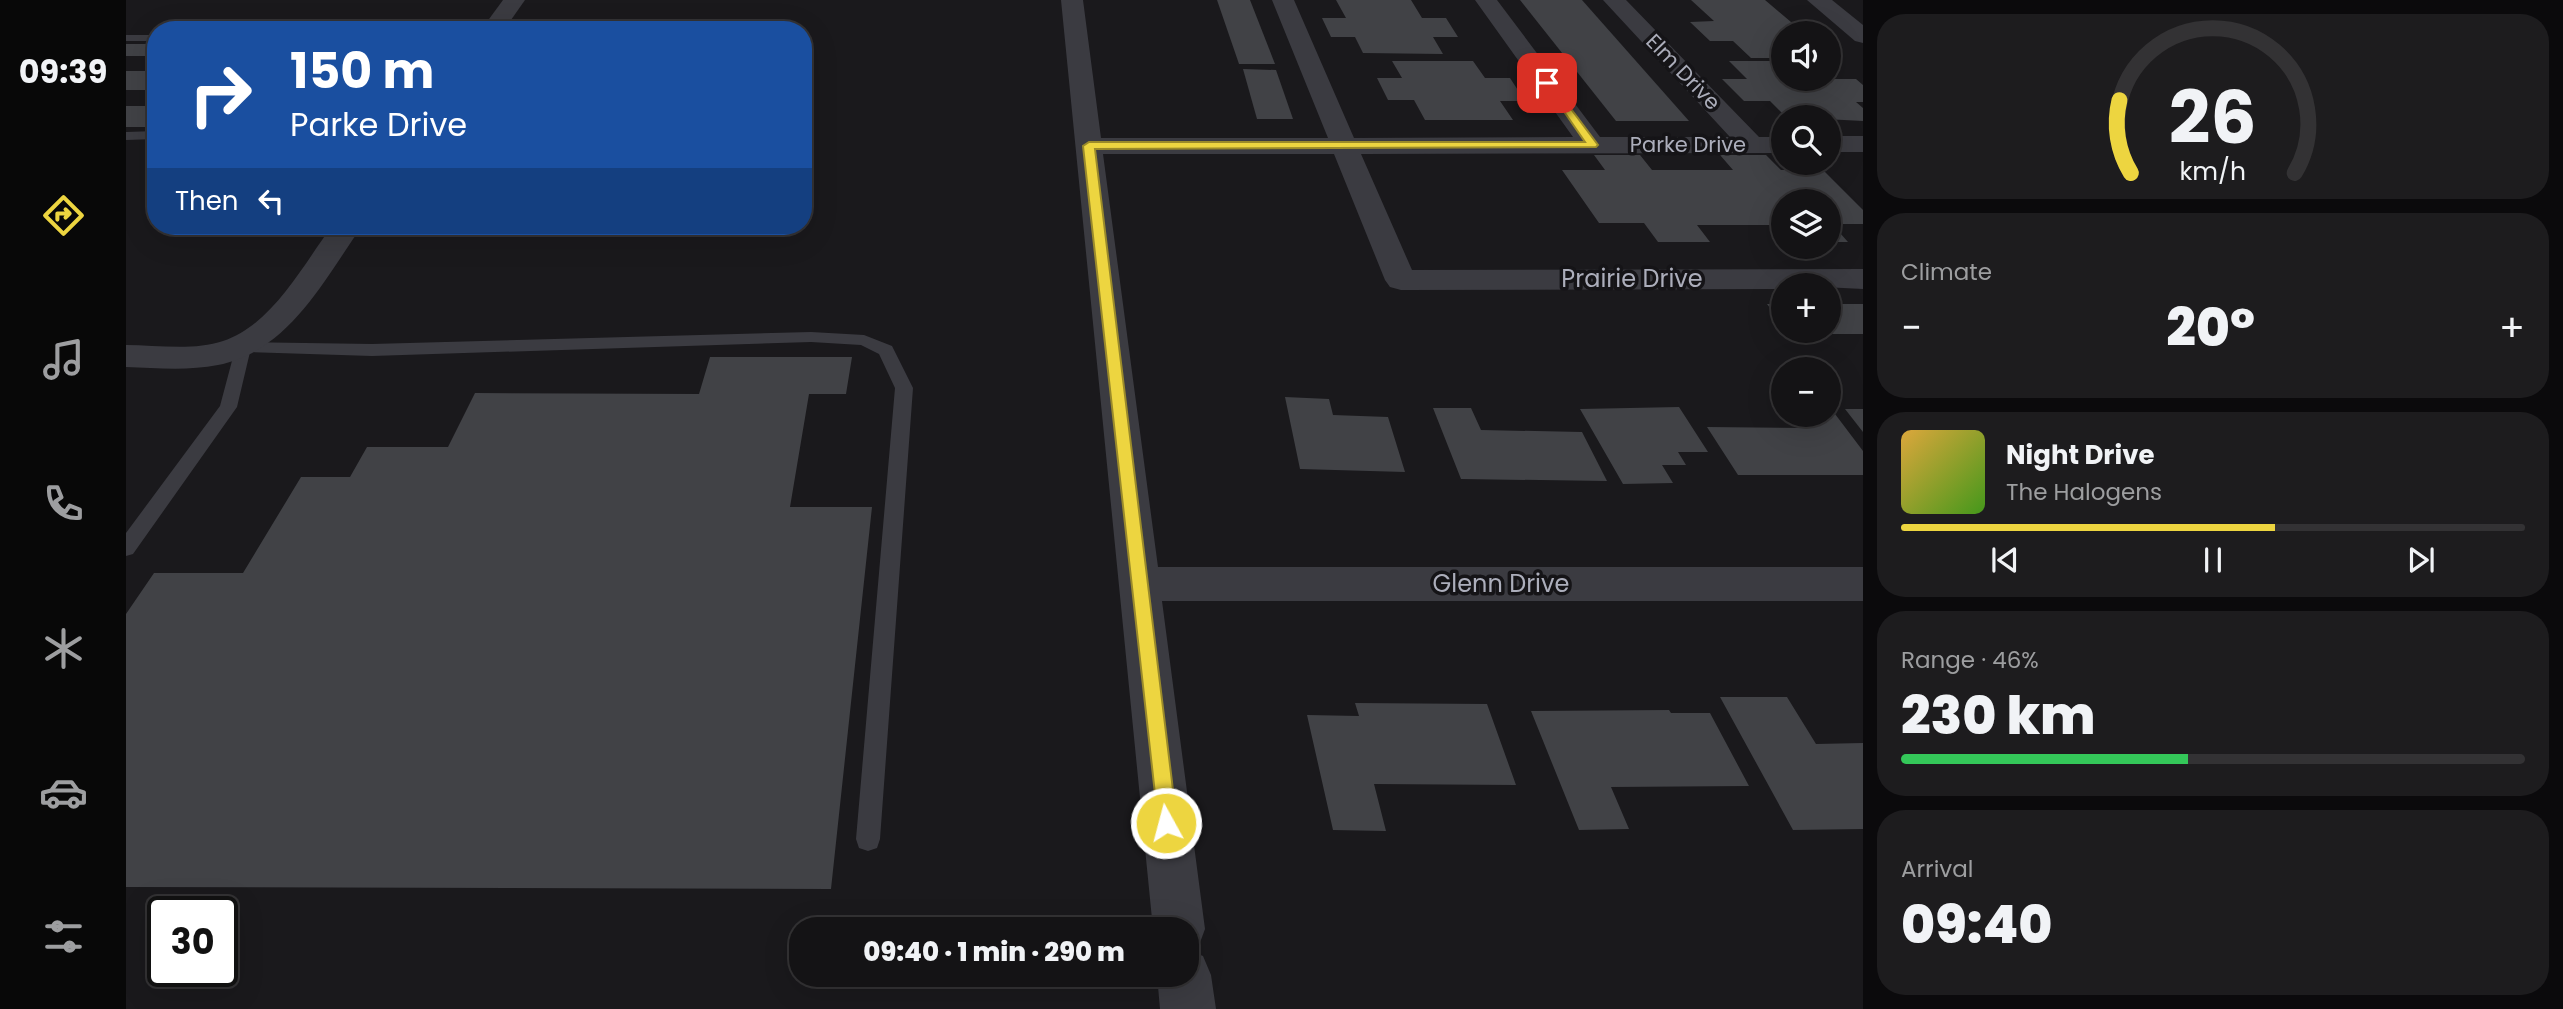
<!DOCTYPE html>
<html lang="en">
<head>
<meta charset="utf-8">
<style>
	:root { --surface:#141315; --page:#1d1c1e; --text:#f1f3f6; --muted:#9d9ea0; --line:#333234; --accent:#edd540 }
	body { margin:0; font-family:Poppins,sans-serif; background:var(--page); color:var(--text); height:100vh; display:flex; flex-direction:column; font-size:26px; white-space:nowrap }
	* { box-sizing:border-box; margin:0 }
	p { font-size:23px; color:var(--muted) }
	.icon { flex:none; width:38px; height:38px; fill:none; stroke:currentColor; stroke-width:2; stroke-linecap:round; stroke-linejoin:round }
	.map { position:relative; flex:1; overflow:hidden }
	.drawer { display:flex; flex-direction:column; gap:14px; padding:14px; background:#0b0a0c; width:700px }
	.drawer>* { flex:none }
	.guide { position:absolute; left:21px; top:21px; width:665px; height:214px; border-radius:28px; box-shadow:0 7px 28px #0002,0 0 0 2px var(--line); background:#1a4fa0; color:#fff; overflow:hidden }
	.controls { position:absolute; left:1645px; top:21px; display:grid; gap:14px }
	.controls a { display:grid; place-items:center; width:70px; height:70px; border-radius:50%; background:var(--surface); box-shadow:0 7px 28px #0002,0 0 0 2px var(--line); font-size:35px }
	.speed { position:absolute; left:21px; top:896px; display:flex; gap:14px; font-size:35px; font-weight:700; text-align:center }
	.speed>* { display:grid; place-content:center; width:91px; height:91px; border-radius:50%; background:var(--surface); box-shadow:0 7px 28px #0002,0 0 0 2px var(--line); line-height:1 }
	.speed .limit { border:4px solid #111; border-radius:10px; background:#fff; color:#111 }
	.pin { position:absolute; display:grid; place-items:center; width:60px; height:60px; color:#fff; margin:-30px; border-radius:14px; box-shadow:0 4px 10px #0006 }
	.me { position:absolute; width:77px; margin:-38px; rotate:353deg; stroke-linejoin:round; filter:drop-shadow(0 0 5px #0008) }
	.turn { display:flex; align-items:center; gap:24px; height:147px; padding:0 28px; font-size:32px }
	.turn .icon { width:91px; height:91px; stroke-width:2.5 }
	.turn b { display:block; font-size:49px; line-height:60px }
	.then { display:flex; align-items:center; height:66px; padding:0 28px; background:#0003; gap:14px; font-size:26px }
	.big { font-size:52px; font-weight:800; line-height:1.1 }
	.drawer .card { flex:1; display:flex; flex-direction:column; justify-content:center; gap:10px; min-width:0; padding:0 24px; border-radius:28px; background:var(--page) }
	.drawer .dial { align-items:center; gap:0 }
	.dial svg { height:182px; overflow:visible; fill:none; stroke:var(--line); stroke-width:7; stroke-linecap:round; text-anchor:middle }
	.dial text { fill:var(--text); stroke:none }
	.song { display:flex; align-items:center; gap:21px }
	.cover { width:84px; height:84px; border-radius:10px; background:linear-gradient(135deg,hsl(40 70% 55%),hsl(100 70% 35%)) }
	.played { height:7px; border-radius:4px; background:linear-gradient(90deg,var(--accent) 60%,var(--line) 60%) }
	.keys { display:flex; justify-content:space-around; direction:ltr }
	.heat { display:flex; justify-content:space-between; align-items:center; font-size:38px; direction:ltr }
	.charge { height:10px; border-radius:5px; background:linear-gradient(90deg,#34c759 46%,var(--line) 0) }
	.trip { position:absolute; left:663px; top:917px; width:410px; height:70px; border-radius:28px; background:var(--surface); box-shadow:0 7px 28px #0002,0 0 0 2px var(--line); font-weight:800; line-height:70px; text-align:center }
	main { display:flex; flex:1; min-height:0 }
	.dock { display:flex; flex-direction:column; width:126px; justify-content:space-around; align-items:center; background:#080808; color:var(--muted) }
	.dock .icon { width:49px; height:49px }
	.dock .current { color:var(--accent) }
	.dock b { font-size:32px; color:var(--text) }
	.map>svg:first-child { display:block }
	.building { fill:#414246 }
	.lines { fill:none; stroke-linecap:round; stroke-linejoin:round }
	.service { fill:#3b3b41; fill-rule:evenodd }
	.minor { fill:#3b3b41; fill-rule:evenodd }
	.route { fill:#edd540; stroke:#9a8a2a; stroke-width:2 }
	.labels { text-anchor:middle; stroke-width:7; stroke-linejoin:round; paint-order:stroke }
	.far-street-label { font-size:21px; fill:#acaebb; stroke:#151417 }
	.street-label { font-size:24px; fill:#acaebb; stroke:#151417 }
</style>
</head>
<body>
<main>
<nav class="dock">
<b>09:39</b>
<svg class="icon current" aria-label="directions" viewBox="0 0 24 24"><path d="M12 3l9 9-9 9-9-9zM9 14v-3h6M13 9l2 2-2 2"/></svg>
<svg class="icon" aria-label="music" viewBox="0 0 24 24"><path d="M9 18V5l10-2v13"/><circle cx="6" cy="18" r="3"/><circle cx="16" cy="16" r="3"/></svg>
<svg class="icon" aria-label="phone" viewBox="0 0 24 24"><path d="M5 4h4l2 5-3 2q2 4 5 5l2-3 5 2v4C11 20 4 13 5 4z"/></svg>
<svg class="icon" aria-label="climate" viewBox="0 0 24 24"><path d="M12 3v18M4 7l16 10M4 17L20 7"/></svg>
<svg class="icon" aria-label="car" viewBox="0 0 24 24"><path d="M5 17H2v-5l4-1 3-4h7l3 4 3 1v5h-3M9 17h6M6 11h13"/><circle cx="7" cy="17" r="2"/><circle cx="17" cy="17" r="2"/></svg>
<svg class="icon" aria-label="filters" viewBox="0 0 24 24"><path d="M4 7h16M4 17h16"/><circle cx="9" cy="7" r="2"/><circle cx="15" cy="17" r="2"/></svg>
</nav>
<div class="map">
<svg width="1737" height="1009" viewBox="0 0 1737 1009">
	<rect width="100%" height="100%" fill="#1a191c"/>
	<g class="building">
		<path d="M 1091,0 L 1124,0 L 1149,64 L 1113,64 Z"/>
		<path d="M 1210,0 L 1285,0 L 1296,18 L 1320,18 L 1332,37 L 1307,37 L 1317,54 L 1237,53 L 1229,37 L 1205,37 L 1196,18 L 1220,18 Z"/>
		<path d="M 1394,0 L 1456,0 L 1563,121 L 1490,121 Z"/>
		<path d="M 1565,0 L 1639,0 L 1665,22 L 1689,22 L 1713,41 L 1703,41 L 1703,33 L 1657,33 L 1657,58 L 1625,58 L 1607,41 L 1584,41 L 1564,22 L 1588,21 Z"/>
		<rect x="0" y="44" width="30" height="12"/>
		<path d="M 1266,61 L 1347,61 L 1359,78 L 1384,78 L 1399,101 L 1374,101 L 1387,120 L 1299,120 L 1288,100 L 1262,100 L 1251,78 L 1276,78 Z"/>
		<path d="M 1603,61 L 1657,61 L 1657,79 L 1730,79 L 1737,85 L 1737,102 L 1730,102 L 1737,108 L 1737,121 L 1660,117 L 1644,101 L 1618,101 L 1596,79 L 1621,79 Z"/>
		<path d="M 1117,69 L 1150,70 L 1167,119 L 1131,119 Z"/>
		<rect x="0" y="71" width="30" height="19"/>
		<rect x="0" y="106" width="30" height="21"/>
		<path d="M 1468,155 L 1514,155 L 1526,170 L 1607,170 L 1594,155 L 1640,155 L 1655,170 L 1697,170 L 1737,210 L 1737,224 L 1706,224 L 1722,242 L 1703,242 L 1703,201 L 1657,201 L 1657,227 L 1655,225 L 1571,225 L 1584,242 L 1532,242 L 1518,223 L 1473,223 L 1436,170 L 1479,170 Z"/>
		<path d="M 1641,304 L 1657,304 L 1657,325 Z"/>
		<path d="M 1703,304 L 1737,304 L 1737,334 L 1664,334 L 1662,331 L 1703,331 Z"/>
		<path d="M 584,357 L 726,357 L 720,394 L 683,394 L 664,507 L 746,507 L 705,889 L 0,887 L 0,614 L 28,573 L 117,573 L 175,477 L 224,477 L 241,447 L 322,447 L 349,393 L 573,394 Z"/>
		<path d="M 1159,397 L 1203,399 L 1207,415 L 1262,417 L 1279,472 L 1174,469 Z"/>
		<path d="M 1703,406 L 1737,451 L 1737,475 L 1612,475 L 1581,427 L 1682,428 L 1672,415 L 1703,415 Z"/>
		<path d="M 1553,407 L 1582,452 L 1552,452 L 1560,465 L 1536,465 L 1547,483 L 1497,484 L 1454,409 Z"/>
		<path d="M 1307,408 L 1345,408 L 1355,430 L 1456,432 L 1481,481 L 1335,479 Z"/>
		<path d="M 1719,409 L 1737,409 L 1737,432 Z"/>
		<path d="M 1594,697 L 1661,697 L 1690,744 L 1737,743 L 1737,829 L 1667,830 Z"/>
		<path d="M 1229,703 L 1361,704 L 1390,785 L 1248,784 L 1260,831 L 1207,830 L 1181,715 L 1233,716 Z"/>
		<path d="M 1543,710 L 1545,713 L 1584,713 L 1623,786 L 1485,787 L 1503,829 L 1453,830 L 1405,711 Z"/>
	</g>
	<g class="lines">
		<g class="service">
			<rect x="0" y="35" width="30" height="6"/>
			<path d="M 30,131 L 30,139 L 0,140 L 0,132 Z"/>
			<path d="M 685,332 L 738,335 L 766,346 L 787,388 L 754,839 L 751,848 L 742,851 L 733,848 L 730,839 L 769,388 L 753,354 L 735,345 L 685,342 L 246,356 L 124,352 L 111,407 L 7,554 L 0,556 L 0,533 L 94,406 L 111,342 L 246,344 Z"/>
		</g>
		<g class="minor">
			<path d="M 377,0 L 399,0 L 378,30 L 355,30 Z"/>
			<path d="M 935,0 L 957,0 L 975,138 L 1202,138 L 1146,0 L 1168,0 L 1228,138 L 1447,137 L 1349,0 L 1371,0 L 1474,137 L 1604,137 L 1477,0 L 1500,0 L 1633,137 L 1657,137 L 1657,153 L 1235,154 L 1286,270 L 1737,269 L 1737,289 L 1657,285 L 1657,289 L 1275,290 L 1264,287 L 1259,280 L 1208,154 L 977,154 L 1032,567 L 1737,567 L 1737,601 L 1036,601 L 1079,929 L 1072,948 L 1064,951 L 1077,956 L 1085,975 L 1090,1009 L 1034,1009 L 1031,975 L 1060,975 L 1060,929 L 1027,929 Z"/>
			<path d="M 1681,0 L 1706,0 L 1737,25 L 1737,43 L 1729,41 Z"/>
			<rect x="1703" y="136" width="34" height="16"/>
			<path d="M 206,226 L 236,226 C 198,280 163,351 92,365 C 62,371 30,368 0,367 L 0,345 C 30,345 68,351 97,341 C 146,325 177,265 206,226 Z"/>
		</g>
	</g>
	<path class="route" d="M 1417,81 L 1424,81 L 1472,145 L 1470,147 L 969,149 L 1051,823 L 1048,830 L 1040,833 L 1033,830 L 957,146 L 963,142 L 1459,142 Z"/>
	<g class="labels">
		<g class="far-street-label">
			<text transform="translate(1557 72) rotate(46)" y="7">Elm Drive</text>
			<text x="1562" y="152">Parke Drive</text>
		</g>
		<g class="street-label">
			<text x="1506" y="287">Prairie Drive</text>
			<text x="1375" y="592">Glenn Drive</text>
		</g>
	</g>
</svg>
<div class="controls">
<a><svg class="icon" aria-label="sound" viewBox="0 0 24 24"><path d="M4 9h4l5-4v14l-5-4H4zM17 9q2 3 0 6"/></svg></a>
<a><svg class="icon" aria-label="search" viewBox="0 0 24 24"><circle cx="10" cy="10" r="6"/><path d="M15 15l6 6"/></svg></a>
<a><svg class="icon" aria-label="layers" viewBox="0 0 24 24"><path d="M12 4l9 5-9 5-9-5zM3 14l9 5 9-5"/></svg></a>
<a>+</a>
<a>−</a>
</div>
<div class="speed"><div class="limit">30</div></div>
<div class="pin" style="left:1421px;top:83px;background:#d93025"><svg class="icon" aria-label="arrive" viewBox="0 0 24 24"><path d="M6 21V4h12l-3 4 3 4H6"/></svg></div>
<svg class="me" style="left:1040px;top:823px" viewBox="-20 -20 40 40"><circle r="17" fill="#edd540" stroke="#fff" stroke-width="3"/><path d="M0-11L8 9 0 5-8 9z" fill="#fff"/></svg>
<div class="trip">09:40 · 1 min · 290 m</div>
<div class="guide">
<div class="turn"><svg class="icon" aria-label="right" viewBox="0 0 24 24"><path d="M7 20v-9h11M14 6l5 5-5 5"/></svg><div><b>150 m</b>Parke Drive</div></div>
<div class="then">Then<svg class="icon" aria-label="left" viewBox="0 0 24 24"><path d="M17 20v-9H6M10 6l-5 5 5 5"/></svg></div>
</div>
</div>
<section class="drawer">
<div class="card dial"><svg viewBox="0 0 100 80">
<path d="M14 69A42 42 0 1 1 86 69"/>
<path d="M14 69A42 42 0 0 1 9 37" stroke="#edd540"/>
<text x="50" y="56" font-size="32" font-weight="700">26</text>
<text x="50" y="72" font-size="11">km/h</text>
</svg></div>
<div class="card"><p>Climate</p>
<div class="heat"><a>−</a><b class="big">20°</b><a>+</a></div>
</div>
<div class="card">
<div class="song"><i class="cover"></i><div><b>Night Drive</b><p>The Halogens</p></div></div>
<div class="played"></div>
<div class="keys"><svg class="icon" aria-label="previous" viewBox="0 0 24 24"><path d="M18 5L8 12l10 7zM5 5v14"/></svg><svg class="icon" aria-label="pause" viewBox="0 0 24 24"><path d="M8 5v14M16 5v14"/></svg><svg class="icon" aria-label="next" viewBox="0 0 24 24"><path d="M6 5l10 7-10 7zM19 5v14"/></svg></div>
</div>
<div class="card"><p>Range · 46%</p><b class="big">230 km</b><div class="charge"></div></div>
<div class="card"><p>Arrival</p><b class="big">09:40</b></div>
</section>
</main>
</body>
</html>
